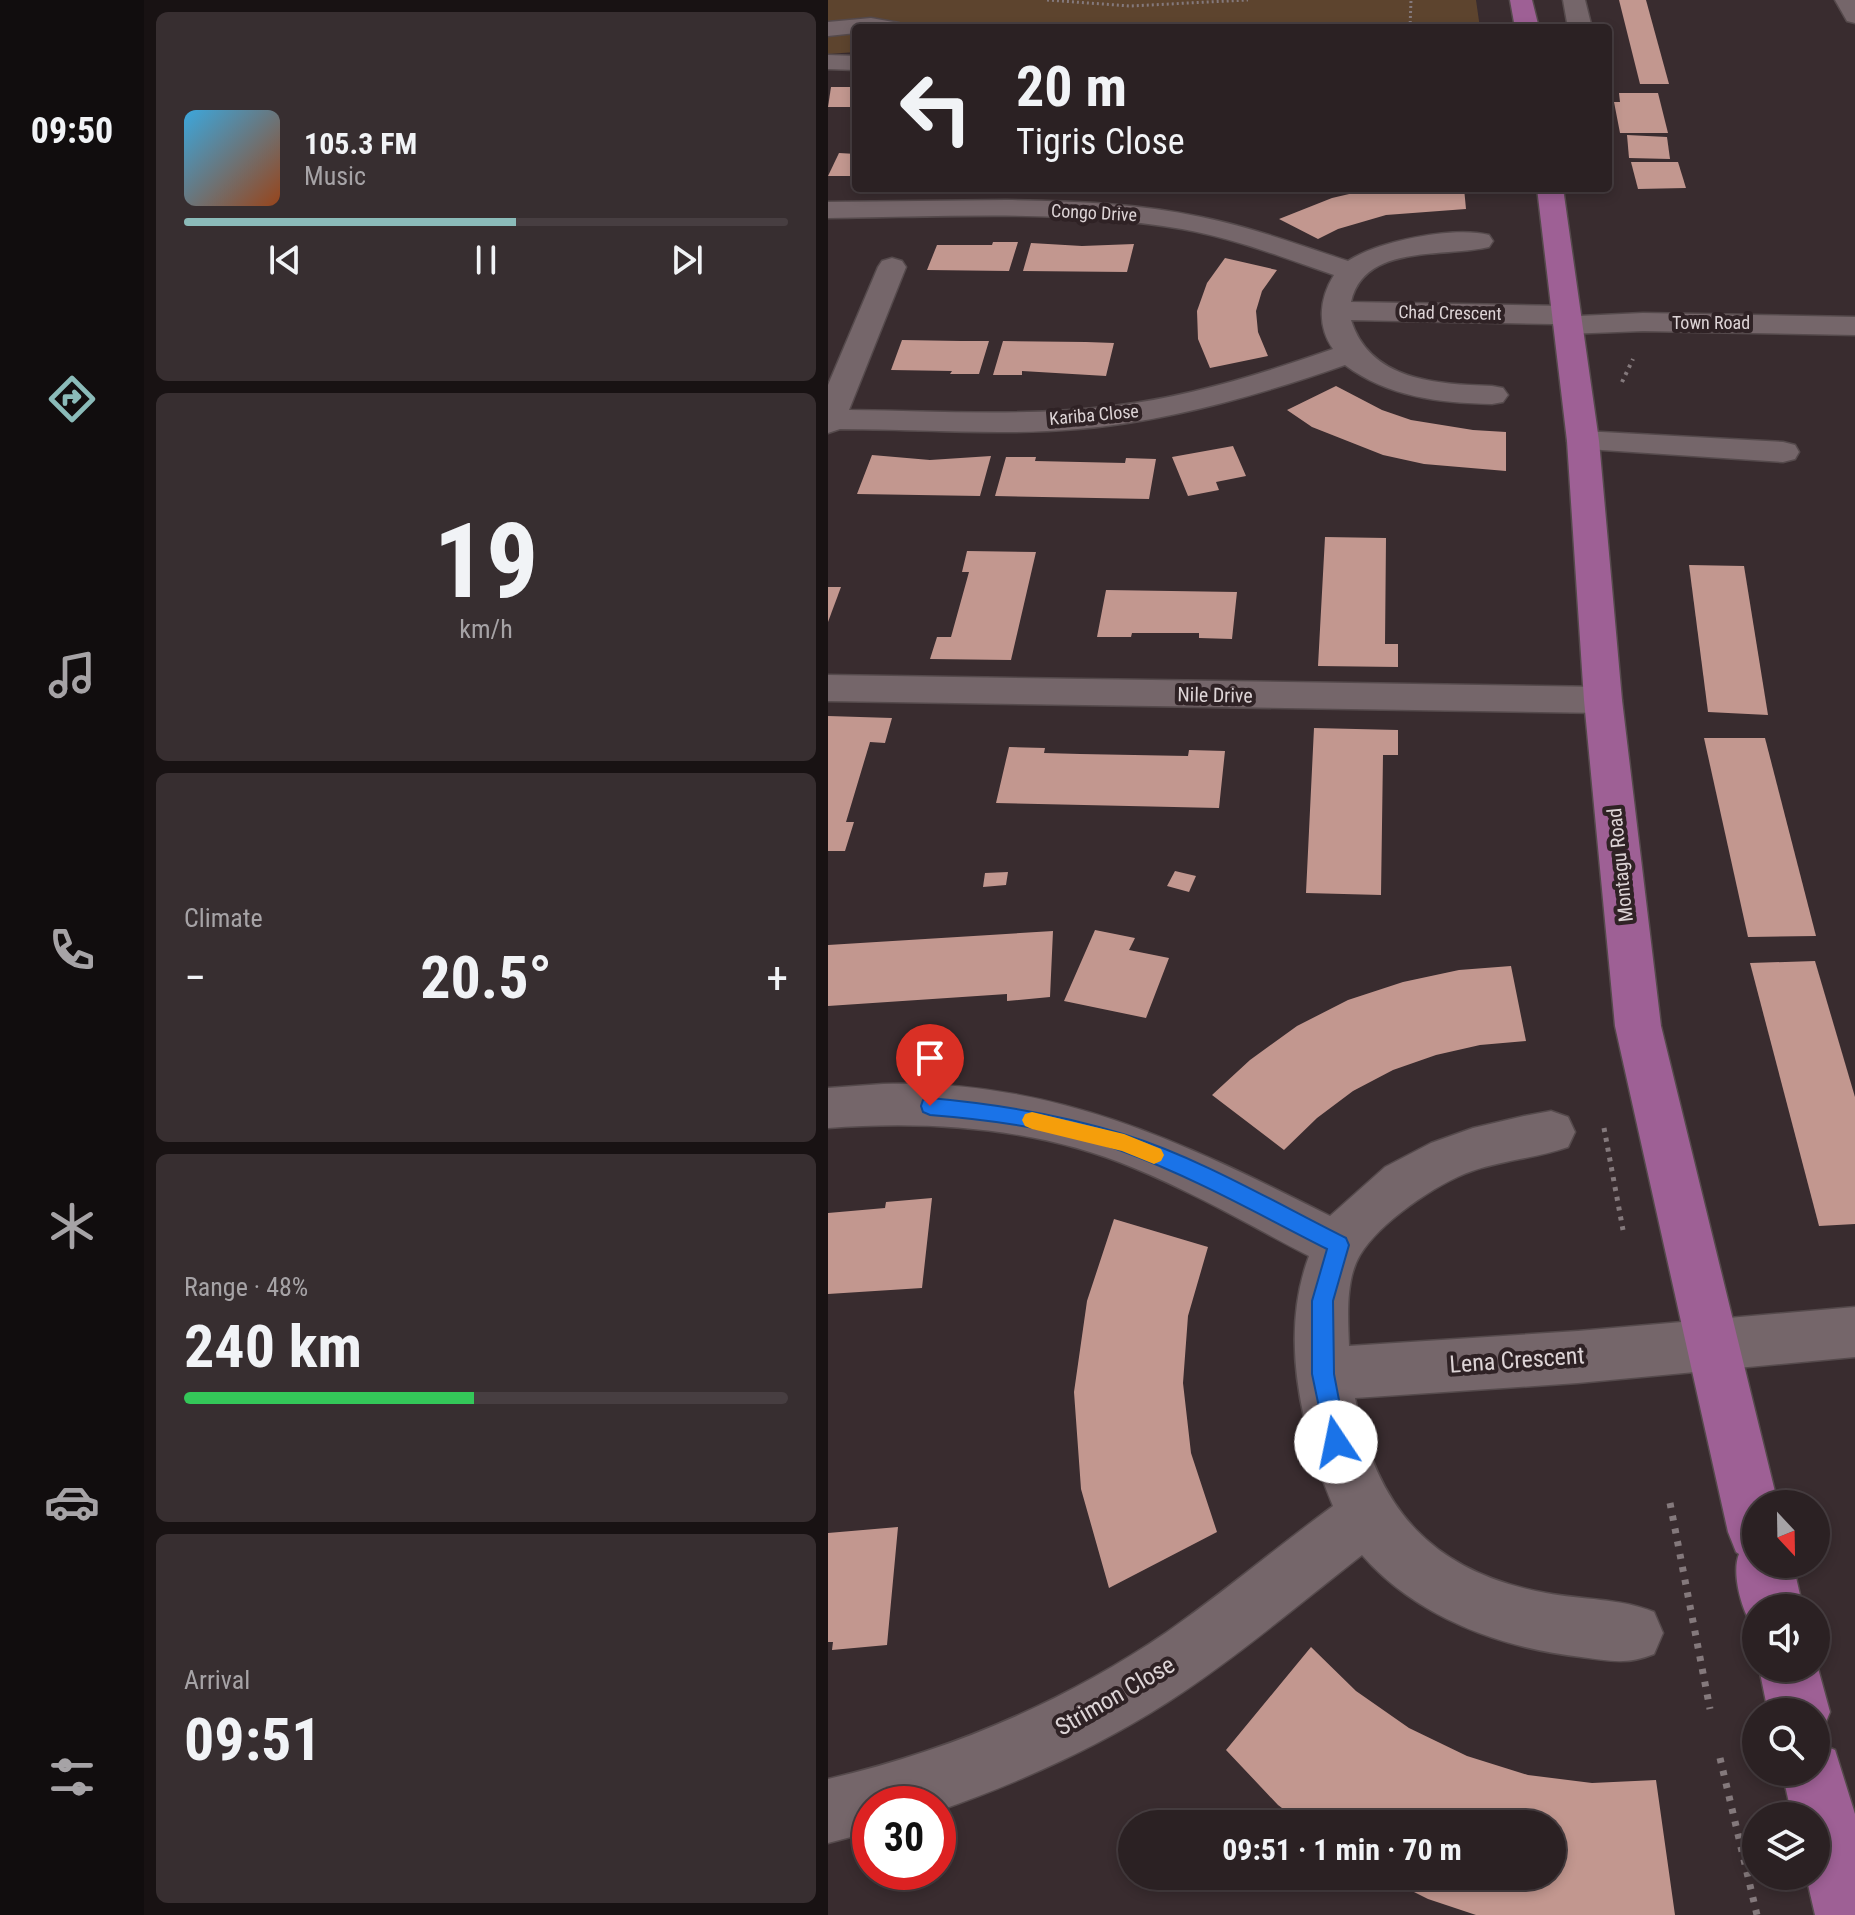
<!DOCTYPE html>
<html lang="en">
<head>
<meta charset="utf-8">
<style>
	:root { --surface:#2b2123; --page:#372e30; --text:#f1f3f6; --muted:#a6a3a6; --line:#473e41; --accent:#8bbbb9 }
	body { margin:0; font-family:"Roboto Condensed",sans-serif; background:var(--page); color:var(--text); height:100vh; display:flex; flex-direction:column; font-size:30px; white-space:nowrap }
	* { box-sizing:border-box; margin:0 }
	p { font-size:26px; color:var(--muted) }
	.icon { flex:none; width:44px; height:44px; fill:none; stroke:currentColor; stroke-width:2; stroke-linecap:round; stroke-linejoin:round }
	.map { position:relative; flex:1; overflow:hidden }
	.sheet { display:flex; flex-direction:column; gap:12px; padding:12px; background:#181213; width:684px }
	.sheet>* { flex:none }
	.banner { position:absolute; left:24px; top:24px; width:760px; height:168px; border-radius:8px; box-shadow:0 4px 12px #0003,0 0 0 2px var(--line); background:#2b2123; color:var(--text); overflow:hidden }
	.needle { width:52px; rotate:158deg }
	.tools { position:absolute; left:914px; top:1490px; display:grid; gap:16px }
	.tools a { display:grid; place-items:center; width:88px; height:88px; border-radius:50%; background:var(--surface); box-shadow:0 4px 12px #0003,0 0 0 2px var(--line); font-size:40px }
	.speed { position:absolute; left:24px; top:1786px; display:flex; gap:16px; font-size:40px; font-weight:700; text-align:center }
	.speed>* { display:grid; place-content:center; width:104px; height:104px; border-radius:50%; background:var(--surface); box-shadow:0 4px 12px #0003,0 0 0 2px var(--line); line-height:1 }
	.speed .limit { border:12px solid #d22; background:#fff; color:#111 }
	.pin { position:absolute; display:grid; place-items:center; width:68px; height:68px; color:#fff; margin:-82px -34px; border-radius:50% 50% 50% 0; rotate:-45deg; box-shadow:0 0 8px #0007 }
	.pin .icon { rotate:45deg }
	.me { position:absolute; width:88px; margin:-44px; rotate:349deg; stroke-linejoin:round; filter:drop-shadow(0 0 6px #0008) }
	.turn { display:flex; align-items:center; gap:28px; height:168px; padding:0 32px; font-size:36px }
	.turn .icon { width:104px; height:104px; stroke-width:2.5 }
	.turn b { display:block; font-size:56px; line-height:68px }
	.big { font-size:60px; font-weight:700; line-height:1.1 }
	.sheet .tile { flex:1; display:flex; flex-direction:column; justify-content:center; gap:12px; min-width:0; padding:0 28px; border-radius:12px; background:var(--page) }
	.sheet .dial { align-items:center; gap:0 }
	.dial b { font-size:104px; line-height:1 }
	.song { display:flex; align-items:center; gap:24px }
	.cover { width:96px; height:96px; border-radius:12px; background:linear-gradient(135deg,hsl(200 70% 55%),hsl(20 70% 35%)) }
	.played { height:8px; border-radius:4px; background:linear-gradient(90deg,var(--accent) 55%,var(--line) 55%) }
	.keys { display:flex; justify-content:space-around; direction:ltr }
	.heat { display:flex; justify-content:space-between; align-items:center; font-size:44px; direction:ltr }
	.charge { height:12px; border-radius:6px; background:linear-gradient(90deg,#34c759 48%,var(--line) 0) }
	.trip { position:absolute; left:290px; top:1810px; width:448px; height:80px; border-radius:40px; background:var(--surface); box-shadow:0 4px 12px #0003,0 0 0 2px var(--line); font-weight:700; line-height:80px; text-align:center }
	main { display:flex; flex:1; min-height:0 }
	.menu { display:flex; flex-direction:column; width:144px; justify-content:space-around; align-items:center; background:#110d0e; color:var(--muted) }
	.menu .icon { width:56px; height:56px }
	.menu .selected { color:var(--accent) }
	.menu b { font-size:36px; color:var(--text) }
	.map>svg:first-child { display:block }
	.green { fill:#5d442e }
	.building { fill:#c2978f }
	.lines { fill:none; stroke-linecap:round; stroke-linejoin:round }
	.minor-casing { stroke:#554a4c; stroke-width:3 }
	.major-casing { stroke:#554a4c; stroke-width:3 }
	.path-far3 { stroke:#84797c; stroke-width:3; stroke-dasharray:2 3; stroke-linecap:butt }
	.path-far2 { stroke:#84797c; stroke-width:4; stroke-dasharray:3 5; stroke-linecap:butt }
	.path-far1 { stroke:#84797c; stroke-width:5; stroke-dasharray:4 6; stroke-linecap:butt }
	.path { stroke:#84797c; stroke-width:7; stroke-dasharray:5 8; stroke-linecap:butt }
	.minor { fill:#75666a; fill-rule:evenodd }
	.major { fill:#9e6095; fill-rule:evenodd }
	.route { fill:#1a73e8; stroke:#114b97; stroke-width:2 }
	.slow { fill:#f59e0b }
	.labels { text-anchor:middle; stroke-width:8; stroke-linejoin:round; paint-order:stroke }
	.far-street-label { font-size:18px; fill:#ddd4d6; stroke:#2f2225 }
	.street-label { font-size:20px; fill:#ddd4d6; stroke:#2f2225 }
	.near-street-label { font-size:24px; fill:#ddd4d6; stroke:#2f2225 }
</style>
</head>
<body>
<main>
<nav class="menu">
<b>09:50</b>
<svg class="icon selected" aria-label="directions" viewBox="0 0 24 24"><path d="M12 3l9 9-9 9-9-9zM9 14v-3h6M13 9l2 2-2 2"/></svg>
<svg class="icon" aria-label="music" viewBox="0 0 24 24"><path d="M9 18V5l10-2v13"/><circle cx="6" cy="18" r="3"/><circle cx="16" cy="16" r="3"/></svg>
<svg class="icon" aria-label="phone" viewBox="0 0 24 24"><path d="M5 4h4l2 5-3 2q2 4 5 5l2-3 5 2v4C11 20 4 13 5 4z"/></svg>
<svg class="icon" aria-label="climate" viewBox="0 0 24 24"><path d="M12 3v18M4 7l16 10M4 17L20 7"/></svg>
<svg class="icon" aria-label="car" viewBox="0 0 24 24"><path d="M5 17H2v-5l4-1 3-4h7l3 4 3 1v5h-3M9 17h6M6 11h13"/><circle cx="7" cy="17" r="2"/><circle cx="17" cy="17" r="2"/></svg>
<svg class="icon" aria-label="filters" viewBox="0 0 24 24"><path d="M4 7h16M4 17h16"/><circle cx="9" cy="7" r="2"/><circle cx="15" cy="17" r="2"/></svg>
</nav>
<section class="sheet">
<div class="tile">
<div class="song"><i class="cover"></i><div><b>105.3 FM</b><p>Music</p></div></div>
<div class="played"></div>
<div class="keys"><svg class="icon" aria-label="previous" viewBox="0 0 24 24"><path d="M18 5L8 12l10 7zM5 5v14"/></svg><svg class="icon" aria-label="pause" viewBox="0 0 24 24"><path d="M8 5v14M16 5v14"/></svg><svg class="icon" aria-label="next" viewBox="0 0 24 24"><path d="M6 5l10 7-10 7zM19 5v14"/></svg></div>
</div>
<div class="tile dial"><b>19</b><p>km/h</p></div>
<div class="tile"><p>Climate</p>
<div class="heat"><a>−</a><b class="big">20.5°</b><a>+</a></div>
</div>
<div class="tile"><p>Range · 48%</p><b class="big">240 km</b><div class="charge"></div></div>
<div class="tile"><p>Arrival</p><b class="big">09:51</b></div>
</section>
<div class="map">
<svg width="1027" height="1915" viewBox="0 0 1027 1915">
	<rect width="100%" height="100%" fill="#392c2f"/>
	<path class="green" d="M 0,0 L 648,0 L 652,28 L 28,28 L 28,52 L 0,54 Z"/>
	<g class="building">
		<path d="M 791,0 L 818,0 L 841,84 L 812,84 Z"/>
		<path d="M 3,87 L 28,87 L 28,107 L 0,107 Z"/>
		<path d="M 791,93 L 830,93 L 840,133 L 792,133 L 786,102 L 792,102 Z"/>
		<path d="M 799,135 L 839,137 L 842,159 L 801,158 Z"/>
		<path d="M 11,153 L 28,154 L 28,176 L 0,176 Z"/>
		<path d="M 803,162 L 850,162 L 858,188 L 810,189 Z"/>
		<path d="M 547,188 L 636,188 L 638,209 L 558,215 L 510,229 L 490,239 L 451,219 L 504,198 Z"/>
		<path d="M 165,242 L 190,242 L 181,271 L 99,270 L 109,245 L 164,245 Z"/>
		<path d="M 203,243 L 254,246 L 306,244 L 299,272 L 195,271 Z"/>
		<path d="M 397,258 L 449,270 L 434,291 L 428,311 L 430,332 L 440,356 L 382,368 L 370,339 L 369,311 L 379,283 Z"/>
		<path d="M 74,340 L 133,341 L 161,341 L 151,374 L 122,374 L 124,371 L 63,370 Z"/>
		<path d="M 175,341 L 258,342 L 286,343 L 278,376 L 194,371 L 194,375 L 165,375 Z"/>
		<path d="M 508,386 L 554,410 L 583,420 L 645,430 L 678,432 L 678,471 L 596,464 L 555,455 L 484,427 L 459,410 Z"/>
		<path d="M 405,446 L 418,476 L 388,482 L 391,490 L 360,496 L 344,457 Z"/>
		<path d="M 44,455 L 102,460 L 163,456 L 152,496 L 29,494 Z"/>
		<path d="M 178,457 L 208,457 L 207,461 L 297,463 L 298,458 L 328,459 L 321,499 L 167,496 Z"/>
		<path d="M 497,537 L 558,538 L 557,644 L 570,644 L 570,667 L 490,666 Z"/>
		<path d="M 139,551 L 208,552 L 183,660 L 102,659 L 109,637 L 123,637 L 141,572 L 134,572 Z"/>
		<path d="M 861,565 L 916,566 L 940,715 L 880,712 Z"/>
		<path d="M 0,587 L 13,587 L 0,622 Z"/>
		<path d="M 278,590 L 409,592 L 404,639 L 371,638 L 371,633 L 304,633 L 303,637 L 269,637 Z"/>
		<path d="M 0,716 L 64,718 L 57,743 L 42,742 L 18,822 L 26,822 L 17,851 L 0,851 Z"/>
		<path d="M 486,728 L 570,730 L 570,755 L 555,755 L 553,895 L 478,893 Z"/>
		<path d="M 876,738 L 937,738 L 988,936 L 920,937 Z"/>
		<path d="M 181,747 L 217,748 L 216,753 L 252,754 L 360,756 L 361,750 L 397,751 L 391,808 L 168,803 Z"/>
		<path d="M 347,871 L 368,876 L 361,892 L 339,886 Z"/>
		<path d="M 180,872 L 178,885 L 155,887 L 157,873 Z"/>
		<path d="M 267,930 L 307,938 L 301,950 L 341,958 L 318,1018 L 236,1001 Z"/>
		<path d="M 225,931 L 222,997 L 179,1001 L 179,994 L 0,1006 L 0,945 Z"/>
		<path d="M 987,961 L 1027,1097 L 1027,1224 L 991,1226 L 922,963 Z"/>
		<path d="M 683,966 L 698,1041 L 652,1045 L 608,1055 L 565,1070 L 525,1091 L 489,1118 L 456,1150 L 384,1095 L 422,1060 L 469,1026 L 520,1000 L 575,982 L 631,970 Z"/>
		<path d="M 104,1198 L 94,1288 L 0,1294 L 0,1213 L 57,1208 L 58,1202 Z"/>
		<path d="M 286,1219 L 380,1247 L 360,1316 L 355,1383 L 363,1453 L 389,1532 L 281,1588 L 253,1489 L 246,1392 L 259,1301 Z"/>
		<path d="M 70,1527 L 59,1645 L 4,1650 L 5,1642 L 0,1642 L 0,1533 Z"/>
		<path d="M 483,1647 L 528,1691 L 581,1728 L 639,1756 L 700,1775 L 764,1783 L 828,1780 L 847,1915 L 648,1915 L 600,1899 L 554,1876 L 724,1876 L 724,1824 L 475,1824 L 450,1805 L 398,1750 Z"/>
	</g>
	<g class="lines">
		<defs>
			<g id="minor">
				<path d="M 735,0 L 757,0 L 764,28 L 740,28 Z"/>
				<path d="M 1007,0 L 1027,0 L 1027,23 L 1019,21 Z"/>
				<path d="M 43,18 L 71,23 L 75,28 L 28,28 L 28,33 L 0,36 L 0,22 Z"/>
				<path d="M 0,55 L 28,56 L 28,70 L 0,69 Z"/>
				<path d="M 178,200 C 243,201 309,203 373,217 C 423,227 471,245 520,261 C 550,241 626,226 661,235 L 665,241 L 661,247 C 616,258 536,243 523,302 L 737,306 L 747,309 L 751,316 L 815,313 L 1027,317 L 1027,335 L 815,331 L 739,334 L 728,331 L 725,324 L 523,320 C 542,381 609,384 664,386 L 675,388 L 680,395 L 675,402 L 664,404 C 612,403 560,397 517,365 C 431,395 342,421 250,429 C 171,436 91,429 12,429 L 0,433 L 0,385 L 50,267 L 54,261 L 64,258 L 74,261 L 78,267 L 21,410 C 109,411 198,417 285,406 C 361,397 433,374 505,349 C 489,326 491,299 506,275 C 456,258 406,238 354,229 C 237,209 118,217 0,218 L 0,202 Z"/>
				<path d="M 755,431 L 955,442 L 967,445 L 971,452 L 967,459 L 955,462 L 744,448 L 739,441 L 744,434 Z"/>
				<path d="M 0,675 L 775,687 L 789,691 L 794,700 L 789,709 L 775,713 L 0,701 Z"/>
				<path d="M 55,1084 C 225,1079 355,1142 502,1216 L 557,1167 L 603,1143 L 645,1128 L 696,1116 L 723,1111 L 740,1117 L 747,1132 L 740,1147 C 709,1158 676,1160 644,1171 C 609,1183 551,1223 532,1255 C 517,1280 520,1319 521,1346 L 750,1331 L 1027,1307 L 1027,1357 L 750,1383 L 527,1398 C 548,1509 604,1572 718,1593 C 754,1600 792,1598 826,1612 L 835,1633 L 826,1654 C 799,1665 782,1661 753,1657 C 673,1648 588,1617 534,1555 C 470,1605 408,1658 340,1702 C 268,1748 190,1783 110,1811 L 110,1804 L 42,1804 L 42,1832 L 0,1843 L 0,1779 C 123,1750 235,1703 339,1632 C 396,1592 449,1547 505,1506 C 473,1429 451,1336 481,1256 C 423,1226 367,1193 306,1168 C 211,1128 102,1120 0,1128 L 0,1088 Z"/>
			</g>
			<g id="major">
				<path d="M 682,0 L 704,0 L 711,28 L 687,28 Z"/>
				<path d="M 709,188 L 735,188 L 771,441 L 794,700 L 833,1026 L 950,1504 L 928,1504 L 928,1564 L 965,1564 L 975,1608 L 928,1608 L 928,1630 C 914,1615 903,1573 911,1554 L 908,1552 L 900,1532 L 787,1026 L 756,700 L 739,441 Z"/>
				<path d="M 988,1661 L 1002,1712 L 993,1734 L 988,1735 L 988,1712 L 940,1712 L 931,1668 L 988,1668 Z"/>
				<path d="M 988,1742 L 1007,1750 L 1027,1814 L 1027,1915 L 987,1915 L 978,1876 L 988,1876 L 988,1816 L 964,1816 L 954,1772 L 988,1772 Z"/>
			</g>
		</defs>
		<use href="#minor" class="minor-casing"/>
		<use href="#major" class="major-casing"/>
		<g class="path-far3">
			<path d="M 219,0 L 302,6 L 420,0"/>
			<path d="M 582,28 L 583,0"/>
		</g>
		<path class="path-far2" d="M 794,382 L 805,359"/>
		<path class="path-far1" d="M 776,1128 L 795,1230"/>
		<g class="path">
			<path d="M 842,1503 L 882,1709"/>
			<path d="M 892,1758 L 929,1915"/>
		</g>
		<use href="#minor" class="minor"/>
		<use href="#major" class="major"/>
	</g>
	<path class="route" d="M 102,1098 C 168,1104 232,1114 295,1134 C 372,1158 446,1202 518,1238 L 521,1245 L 505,1301 L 506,1374 L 519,1442 L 516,1450 L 508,1453 L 500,1450 L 484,1374 L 484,1301 L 499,1249 C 432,1215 365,1177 294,1151 C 234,1129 166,1120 102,1115 L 95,1112 L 93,1106 L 95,1100 Z"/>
	<path class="slow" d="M 204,1112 L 296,1134 L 333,1149 L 336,1155 L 333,1161 L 326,1164 L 294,1151 L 204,1129 L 197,1126 L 194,1120 L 197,1114 Z"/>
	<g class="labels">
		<g class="far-street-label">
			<text transform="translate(266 213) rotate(3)" y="6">Congo Drive</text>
			<text transform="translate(622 313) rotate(1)" y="6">Chad Crescent</text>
			<text x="883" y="329">Town Road</text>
			<text transform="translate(266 415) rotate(-5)" y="6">Kariba Close</text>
		</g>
		<g class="street-label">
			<text transform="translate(387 695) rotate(1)" y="7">Nile Drive</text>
			<text transform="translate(792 865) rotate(-96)" y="7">Montagu Road</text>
		</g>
		<g class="near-street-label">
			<text transform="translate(689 1360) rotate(-4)" y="8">Lena Crescent</text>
			<text transform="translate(287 1696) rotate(-30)" y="8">Strimon Close</text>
		</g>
	</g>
</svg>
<div class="tools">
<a><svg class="needle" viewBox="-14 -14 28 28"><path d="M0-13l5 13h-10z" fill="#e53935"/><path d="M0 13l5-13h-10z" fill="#a6a3a6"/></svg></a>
<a><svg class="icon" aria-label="sound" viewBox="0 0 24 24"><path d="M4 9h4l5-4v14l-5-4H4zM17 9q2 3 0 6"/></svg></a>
<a><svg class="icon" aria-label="search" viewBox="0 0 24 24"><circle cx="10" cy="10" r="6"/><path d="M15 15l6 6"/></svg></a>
<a><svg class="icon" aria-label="layers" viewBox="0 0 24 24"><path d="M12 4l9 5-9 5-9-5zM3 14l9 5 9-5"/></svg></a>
</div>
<div class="speed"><div class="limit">30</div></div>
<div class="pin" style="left:102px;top:1106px;background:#d93025"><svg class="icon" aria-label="arrive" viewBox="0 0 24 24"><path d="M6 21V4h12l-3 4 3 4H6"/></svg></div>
<svg class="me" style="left:508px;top:1442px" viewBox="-20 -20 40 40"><circle r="19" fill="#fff"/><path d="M0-13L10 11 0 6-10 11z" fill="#1a73e8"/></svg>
<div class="trip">09:51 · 1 min · 70 m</div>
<div class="banner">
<div class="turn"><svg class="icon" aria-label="left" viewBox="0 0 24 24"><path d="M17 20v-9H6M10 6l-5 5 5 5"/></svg><div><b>20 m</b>Tigris Close</div></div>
</div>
</div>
</main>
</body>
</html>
